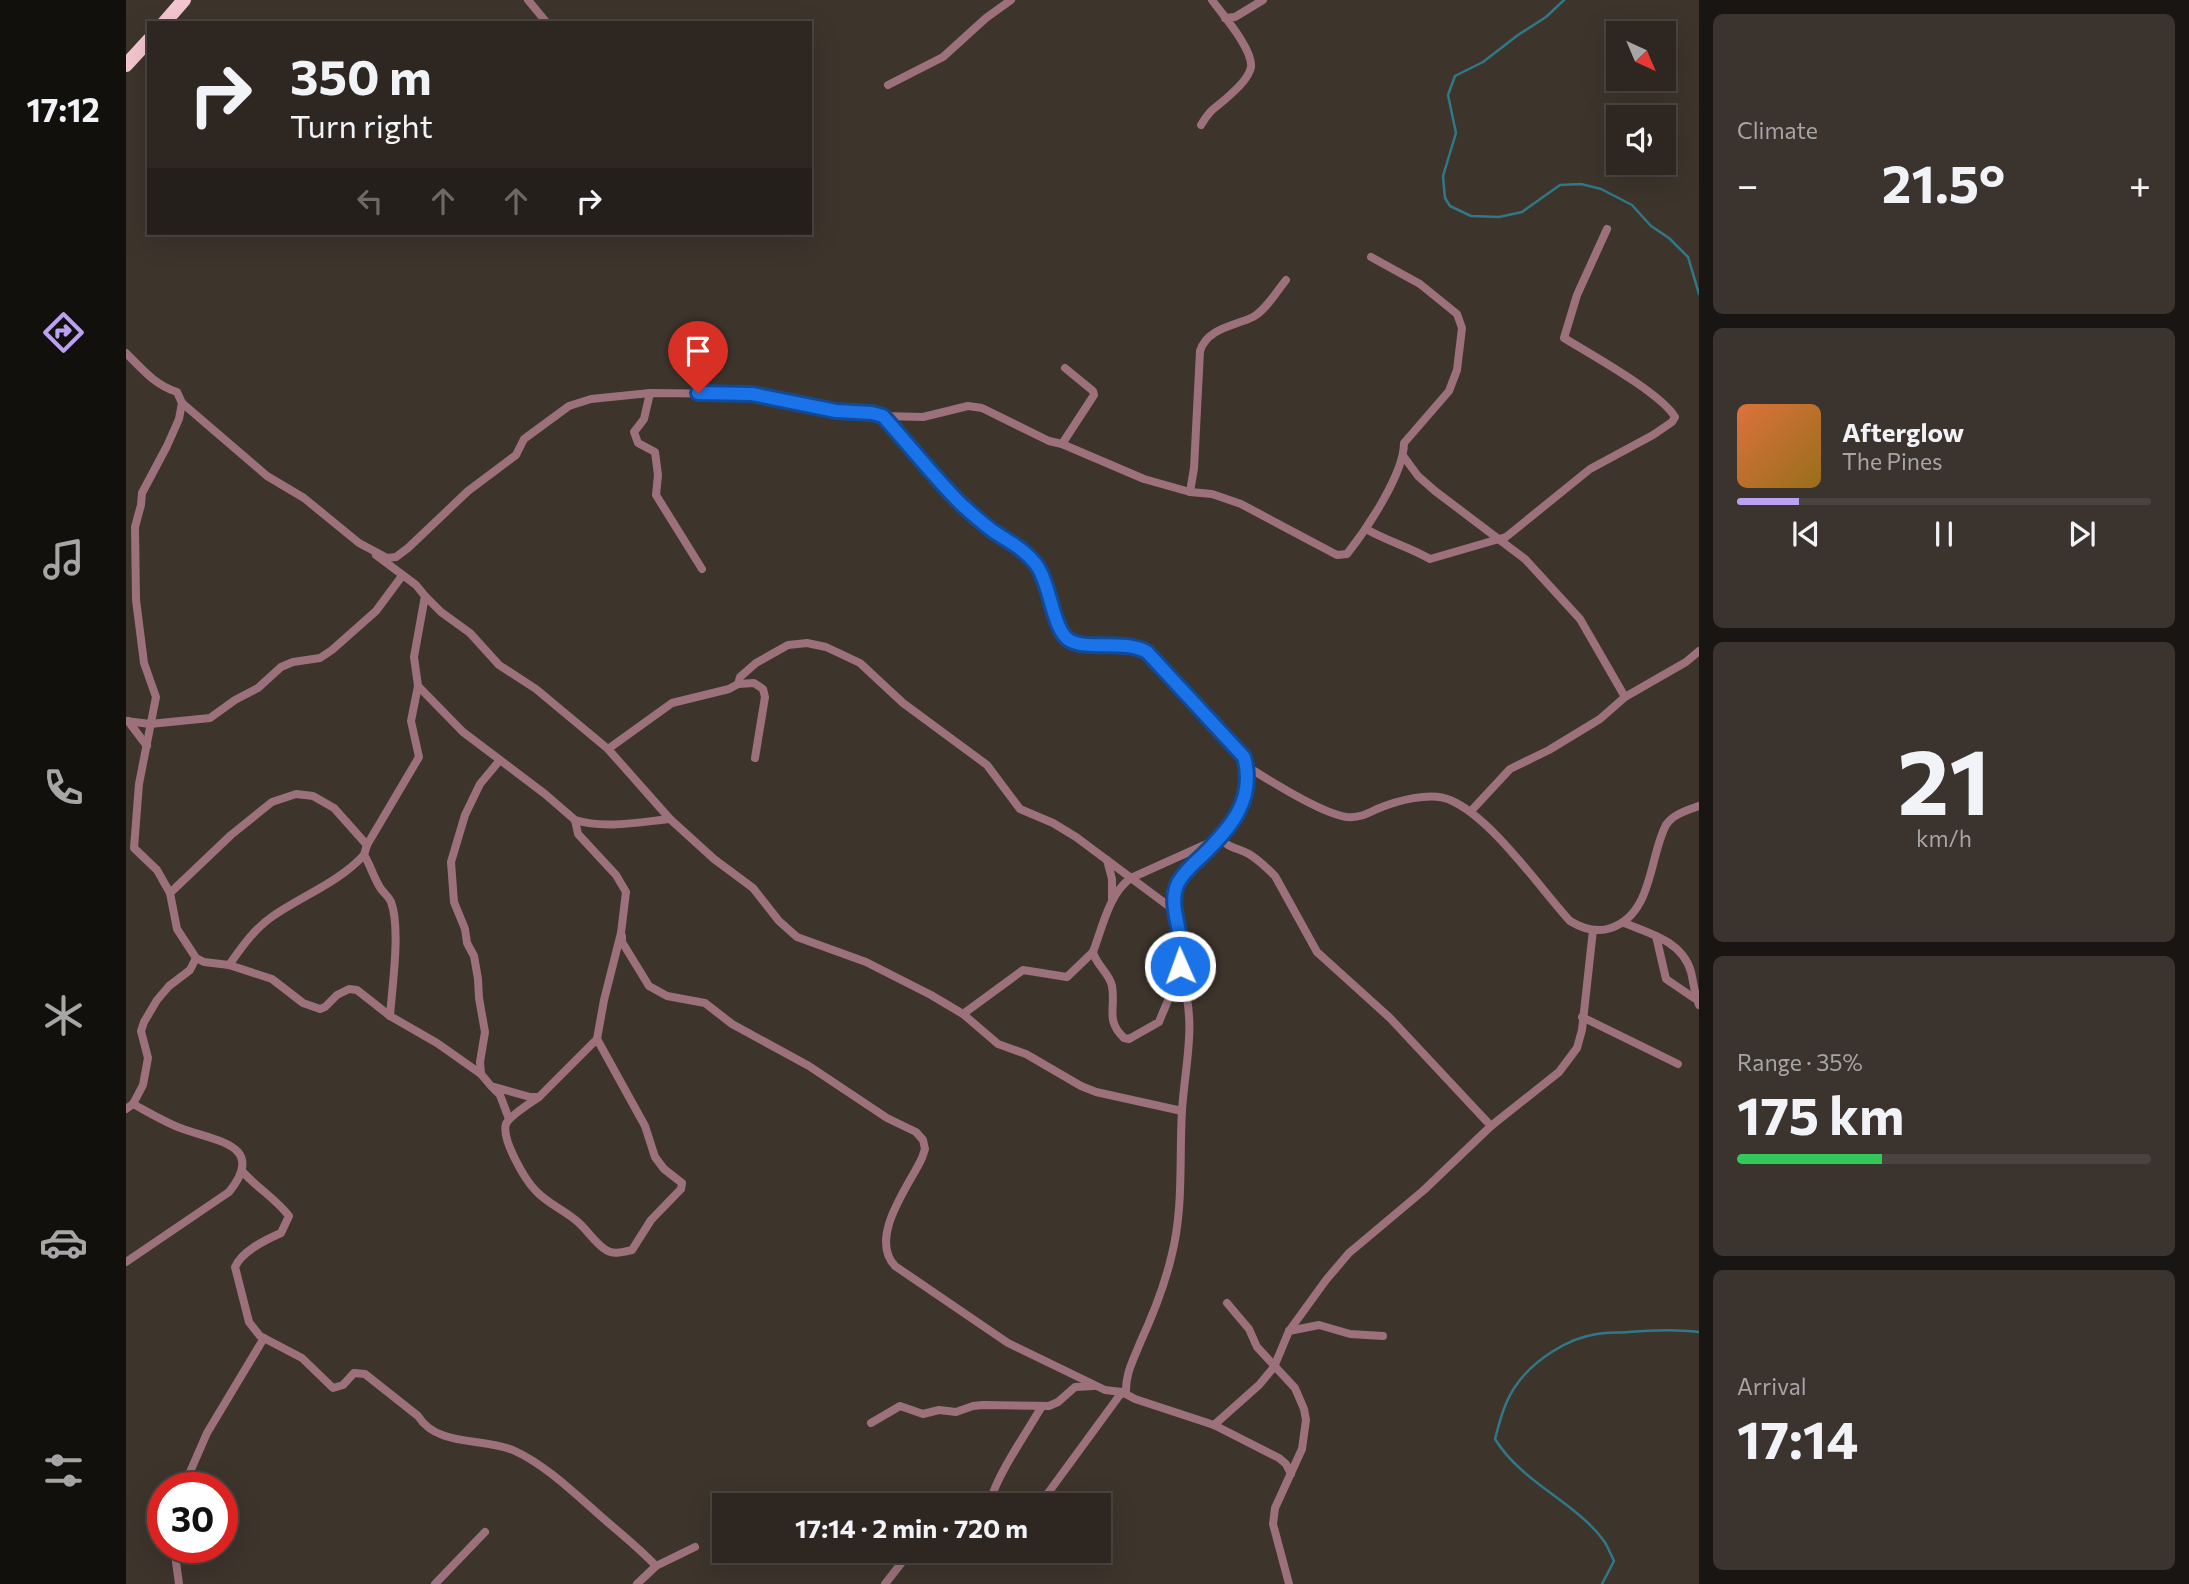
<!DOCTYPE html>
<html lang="en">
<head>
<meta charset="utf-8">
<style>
	:root { --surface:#2e2721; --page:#3a332e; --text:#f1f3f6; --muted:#a7a5a5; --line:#49443f; --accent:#bca0f2 }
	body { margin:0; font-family:Commissioner,sans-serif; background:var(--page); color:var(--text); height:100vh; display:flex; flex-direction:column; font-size:26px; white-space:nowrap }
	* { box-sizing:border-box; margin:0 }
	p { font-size:23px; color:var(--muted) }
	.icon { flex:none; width:38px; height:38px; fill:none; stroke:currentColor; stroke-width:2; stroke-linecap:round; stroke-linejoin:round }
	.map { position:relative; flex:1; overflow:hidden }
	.details { display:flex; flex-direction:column; gap:14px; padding:14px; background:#191512; width:490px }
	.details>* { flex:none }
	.top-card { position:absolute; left:21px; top:21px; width:665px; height:214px; border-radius:0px; box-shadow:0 7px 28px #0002,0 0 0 2px var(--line); background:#2e2721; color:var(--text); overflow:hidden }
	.needle { width:46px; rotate:136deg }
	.buttons { position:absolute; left:1480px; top:21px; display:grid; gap:14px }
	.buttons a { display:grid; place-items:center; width:70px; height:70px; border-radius:0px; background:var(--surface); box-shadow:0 7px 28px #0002,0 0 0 2px var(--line); font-size:35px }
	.speed { position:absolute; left:21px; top:1472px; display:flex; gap:14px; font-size:35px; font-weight:700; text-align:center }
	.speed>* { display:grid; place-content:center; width:91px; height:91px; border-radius:50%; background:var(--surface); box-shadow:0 7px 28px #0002,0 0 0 2px var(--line); line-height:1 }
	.speed .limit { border:10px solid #d22; background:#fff; color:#111 }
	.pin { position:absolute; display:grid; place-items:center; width:60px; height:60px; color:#fff; margin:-72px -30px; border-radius:50% 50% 50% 0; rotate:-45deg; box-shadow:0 0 7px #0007 }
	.pin .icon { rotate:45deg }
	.me { position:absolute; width:77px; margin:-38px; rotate:358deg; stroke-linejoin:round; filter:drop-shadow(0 0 5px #0008) }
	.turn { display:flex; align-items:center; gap:24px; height:147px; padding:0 28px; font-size:32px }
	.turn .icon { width:91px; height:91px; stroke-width:2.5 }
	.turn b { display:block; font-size:49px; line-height:60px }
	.lanes { display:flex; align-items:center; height:66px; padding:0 28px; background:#0003; justify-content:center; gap:35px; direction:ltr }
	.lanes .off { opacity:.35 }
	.big { font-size:52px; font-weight:700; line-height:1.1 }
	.details .widget { flex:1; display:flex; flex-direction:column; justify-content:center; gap:10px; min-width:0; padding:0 24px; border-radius:10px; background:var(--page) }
	.details .dial { align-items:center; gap:0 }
	.dial b { font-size:91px; line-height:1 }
	.song { display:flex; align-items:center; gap:21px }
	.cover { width:84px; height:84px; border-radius:10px; background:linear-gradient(135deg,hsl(20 70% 55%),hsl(40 70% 35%)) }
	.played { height:7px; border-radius:4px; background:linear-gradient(90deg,var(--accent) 15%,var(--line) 15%) }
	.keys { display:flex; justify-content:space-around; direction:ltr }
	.heat { display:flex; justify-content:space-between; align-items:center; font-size:38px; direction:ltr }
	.charge { height:10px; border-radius:5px; background:linear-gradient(90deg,#34c759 35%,var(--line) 0) }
	.trip { position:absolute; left:586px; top:1493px; width:399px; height:70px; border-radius:0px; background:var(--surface); box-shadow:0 7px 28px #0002,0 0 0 2px var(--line); font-weight:700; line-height:70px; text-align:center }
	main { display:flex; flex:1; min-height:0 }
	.dock { display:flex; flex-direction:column; width:126px; justify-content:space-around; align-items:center; background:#12100d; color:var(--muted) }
	.dock .icon { width:49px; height:49px }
	.dock .active { color:var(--accent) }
	.dock b { font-size:32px; color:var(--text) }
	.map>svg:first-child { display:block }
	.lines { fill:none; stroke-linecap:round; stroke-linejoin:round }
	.stream { stroke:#317887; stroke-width:2.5 }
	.minor { stroke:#9c717b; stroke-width:8 }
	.trunk { stroke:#f4c6d0; stroke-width:14 }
	.route-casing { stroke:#114b97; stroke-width:18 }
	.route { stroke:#1a73e8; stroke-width:12 }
</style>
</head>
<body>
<main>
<nav class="dock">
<b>17:12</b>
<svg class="icon active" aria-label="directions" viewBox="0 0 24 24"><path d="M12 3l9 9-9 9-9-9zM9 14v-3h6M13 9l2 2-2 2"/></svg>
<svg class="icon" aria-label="music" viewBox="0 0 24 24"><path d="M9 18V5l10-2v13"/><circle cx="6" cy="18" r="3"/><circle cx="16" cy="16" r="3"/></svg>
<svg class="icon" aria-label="phone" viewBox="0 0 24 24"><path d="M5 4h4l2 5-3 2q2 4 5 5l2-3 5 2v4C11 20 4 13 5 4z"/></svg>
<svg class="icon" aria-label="climate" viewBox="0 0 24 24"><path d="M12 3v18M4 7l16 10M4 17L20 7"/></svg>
<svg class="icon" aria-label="car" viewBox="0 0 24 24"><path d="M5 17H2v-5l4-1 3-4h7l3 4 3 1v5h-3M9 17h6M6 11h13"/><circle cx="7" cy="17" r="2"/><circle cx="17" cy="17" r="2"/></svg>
<svg class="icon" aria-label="filters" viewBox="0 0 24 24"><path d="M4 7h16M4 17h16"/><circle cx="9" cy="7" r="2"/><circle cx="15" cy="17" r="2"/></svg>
</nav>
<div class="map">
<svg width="1573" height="1584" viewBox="0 0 1573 1584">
	<rect width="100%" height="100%" fill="#3d342c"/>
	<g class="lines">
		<g class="stream">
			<path d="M 1438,0 L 1420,17 L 1392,35 L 1357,62 L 1329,76 L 1322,95 L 1330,133 L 1317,176 L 1319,198 L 1324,206 L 1345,216 L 1373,217 L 1396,212 L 1434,185 L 1455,184 L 1475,189 L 1506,205 L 1525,226 L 1543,238 L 1562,257 L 1573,294"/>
			<path d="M 1476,1584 L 1488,1561 C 1485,1555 1482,1547 1478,1541 C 1450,1502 1396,1483 1369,1439 C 1374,1420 1379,1400 1391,1384 C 1408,1360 1442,1338 1471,1334 C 1482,1332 1493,1333 1503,1332 C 1527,1330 1549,1329 1573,1332"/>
		</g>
		<g class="minor">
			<path d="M 402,0 L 421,23"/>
			<path d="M 1099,18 L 1109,17 L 1137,0"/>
			<path d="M 762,85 L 817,57 L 860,18 L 885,0"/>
			<path d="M 1075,125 C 1086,106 1091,108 1105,94 C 1113,87 1123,77 1125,67 C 1127,49 1096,14 1086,0"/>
			<path d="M 0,353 C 16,369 29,385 51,392 L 56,403 L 141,476 L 178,498 L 233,543 L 261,558 L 270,557 L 282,548 L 342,491 L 390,455 L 398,439 L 443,406 L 465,399 L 524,393 L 626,394 L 710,411 L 757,416 L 797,417 L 842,406 L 856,408 L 923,441 L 936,444 L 1018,479 L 1064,492 L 1086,494 L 1115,504 L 1211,555 L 1221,554 C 1240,530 1278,474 1278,443 L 1323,391 L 1331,370 L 1336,328 L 1331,314 L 1294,284 L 1245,257"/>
			<path d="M 524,393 L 518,419 L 508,432 L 512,443 L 529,452 L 532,475 L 530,495 L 576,569"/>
			<path d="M 56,403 L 53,419 L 41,446 L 16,493 L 15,505 L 9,527 L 10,600 L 18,663 L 30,697 L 13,784 L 8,848 L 31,870 L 44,893 L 51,929 L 70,958 L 78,962 L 103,965 L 146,979 L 177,1003 L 194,1009 L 199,1007 L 211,995 L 223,989 L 231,990 L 264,1016 L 311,1043 L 355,1074 L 365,1086 L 404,1097 L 413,1097 L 471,1039 L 478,1000 L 495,933 L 500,892 L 490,875 L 452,834 L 449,820 L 419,794 L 337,732 L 292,686 L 288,657 L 299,596 L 290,585 L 250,555"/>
			<path d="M 757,416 C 783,445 807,476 835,504 C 845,513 856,523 868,531 C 883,542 897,548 909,563 C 925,583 926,629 943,640 C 960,650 997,640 1021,652 L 1118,757 C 1120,766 1120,774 1119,784 C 1119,790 1120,799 1117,805 C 1106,837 1068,853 1052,882 C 1040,905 1057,940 1053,967 C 1050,985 1040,1004 1033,1022 L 1003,1039 L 998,1038 C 979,1020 990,1008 986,986 C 984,974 970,965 967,952 C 976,929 983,893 1005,878 L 1094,838"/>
			<path d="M 936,444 L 968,395 L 967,391 L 939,368"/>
			<path d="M 1278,457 L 1292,476 L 1309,491 L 1399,559 L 1454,619 L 1499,697"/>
			<path d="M 1064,492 L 1068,468 L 1074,351 C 1081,328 1109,326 1127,317 C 1140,310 1151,291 1160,280"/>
			<path d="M 1240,529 C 1261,541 1283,547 1304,559 L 1380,537 L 1464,469 L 1527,435 L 1546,422 L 1549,417 C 1535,393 1464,354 1438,338 L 1451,295 L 1481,229"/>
			<path d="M 299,596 L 315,612 L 344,633 L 373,665 L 410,689 L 482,749 L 544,819"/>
			<path d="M 612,684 L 614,677 L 630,663 L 662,645 L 681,643 L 700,647 L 734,663 L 777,703 L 861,765 L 894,809 L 927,823 L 950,837 L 1048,910"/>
			<path d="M 0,721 L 24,724 L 84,718 L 109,700 L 132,688 L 155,667 L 167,662 L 194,658 L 206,650 L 250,611 L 276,576"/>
			<path d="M 2,721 L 21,746"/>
			<path d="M 482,749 L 546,703 L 603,689 L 612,684 L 628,683 L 637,689 L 639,697 L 629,758"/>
			<path d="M 1120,766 C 1143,780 1196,814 1221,817 C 1233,818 1241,814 1251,809 C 1270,801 1305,791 1324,800 C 1365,817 1413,887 1444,921 C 1457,929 1470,933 1485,928 C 1527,914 1523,857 1540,825 C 1547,814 1562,810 1573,806"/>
			<path d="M 1345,811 L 1384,769 L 1423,750 L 1474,719 L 1499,697 L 1560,662 L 1573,651"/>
			<path d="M 449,820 C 478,829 514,822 544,819 L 588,859 L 627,888 L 653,921 L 671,937 L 740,962 L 805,995 L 837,1014 L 872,1044 L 900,1054 L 955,1086 L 970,1092 L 1056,1111"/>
			<path d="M 1094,838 C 1102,848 1112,848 1123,854 C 1133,860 1141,868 1149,876 L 1191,952 L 1264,1018 L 1365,1126"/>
			<path d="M 981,860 L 986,879 L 986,900"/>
			<path d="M 44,893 L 105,835 L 146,802 L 170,794 L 187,796 L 208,808 L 241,845"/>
			<path d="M 1498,923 C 1524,933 1557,942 1565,972 C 1568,984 1568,993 1573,1005"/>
			<path d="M 496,936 L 496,942 L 523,986 L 541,996 L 579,1003 L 606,1024 L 683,1066 L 761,1118 L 790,1132 L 797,1140 L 799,1149 L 796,1158 C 783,1186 742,1237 769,1266 L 882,1343 L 979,1390 L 996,1392 L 1009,1399 L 1088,1425 L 1153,1458 L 1160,1464 L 1165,1474"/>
			<path d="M 1530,936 L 1540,979 L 1568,998"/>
			<path d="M 103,965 C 116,947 128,929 147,916 C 178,895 213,882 238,855"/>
			<path d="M 837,1014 L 897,970 L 941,977 L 967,952"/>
			<path d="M 264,1016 C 266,987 275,928 265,902 C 263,897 258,893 255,889 C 248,879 245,866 238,855 L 241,845 L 293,757 L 285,721 L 292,686"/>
			<path d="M 1456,1017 L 1552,1064"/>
			<path d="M 355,1074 L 354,1062 L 359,1032 L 353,998 L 352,979 L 348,956 L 341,943 L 339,929 L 328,902 L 325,862 L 339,815 L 354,784 L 374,760"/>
			<path d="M 367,1088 L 374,1095 L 383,1119"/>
			<path d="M 413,1097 C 406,1102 383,1116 380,1124 C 375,1139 399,1180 410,1191 C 422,1204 440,1211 453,1223 C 462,1231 469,1243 480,1250 C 487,1255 497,1252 506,1250 L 525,1220 L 555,1189 L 556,1183 L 538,1169 L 529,1157 L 519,1126 L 471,1039"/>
			<path d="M 0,1109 L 7,1104 L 17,1085 L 22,1058 L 15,1031 L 18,1022 L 31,1000 L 43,986 L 64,970 L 70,958"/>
			<path d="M 116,1171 C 131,1188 149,1198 163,1216 L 155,1233 C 139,1240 116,1251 109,1267 L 123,1322 L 134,1336 L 176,1358 L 207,1388 L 217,1385 L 228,1373 L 239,1374 L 292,1416 C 312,1448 359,1437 389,1451 C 419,1465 446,1491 470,1512 C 490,1530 511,1546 530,1566"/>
			<path d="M 0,1262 L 103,1192 C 141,1145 90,1141 57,1129 C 40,1123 24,1113 7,1104"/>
			<path d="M 1101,1303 L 1123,1329 L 1131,1347 L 1169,1388 L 1178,1409 L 1180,1420 L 1176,1449 L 1149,1508 L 1147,1524 L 1163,1584"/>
			<path d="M 1163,1331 L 1193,1325 L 1224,1334 L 1257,1336"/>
			<path d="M 1000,1394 C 999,1374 1007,1361 1014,1343 C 1026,1317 1038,1287 1045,1258 C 1058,1209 1053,1160 1056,1110 C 1059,1065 1071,1023 1056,979"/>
			<path d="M 745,1423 L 774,1406 L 797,1414 L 813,1410 L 830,1412 L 847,1406 L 857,1405 L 923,1406 L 932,1402 L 949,1387 L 968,1386"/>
			<path d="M 1088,1425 L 1133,1385 L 1148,1367 L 1163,1331 L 1200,1280 L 1223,1253 L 1298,1190 L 1365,1126 L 1433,1072 L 1451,1048 L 1456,1030 L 1467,930"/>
			<path d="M 57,1488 L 81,1433 L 138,1338"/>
			<path d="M 914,1504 L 996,1392"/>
			<path d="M 864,1505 C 866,1482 903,1429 916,1406"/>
			<path d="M 48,1547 L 53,1584"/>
			<path d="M 309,1584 L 359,1532"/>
			<path d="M 511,1584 L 530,1566 L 569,1547"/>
			<path d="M 759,1584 L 784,1552 L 788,1550"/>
		</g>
		<g class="trunk">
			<path d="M 38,23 L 58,0"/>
			<path d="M 0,65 L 23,40"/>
		</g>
	</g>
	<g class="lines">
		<defs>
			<path id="route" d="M 572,393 L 626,394 L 710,411 L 746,413 L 757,416 C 783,445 807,476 835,504 C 845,513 856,523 867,531 C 883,542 897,548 909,563 C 925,583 926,629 943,640 C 961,651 998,639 1021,652 L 1118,757 C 1130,800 1104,828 1076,856 C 1067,864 1056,874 1051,885 C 1044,903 1052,920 1054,939 C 1055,947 1054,957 1054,966"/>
		</defs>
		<use href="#route" class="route-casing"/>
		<use href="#route" class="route"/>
	</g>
</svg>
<div class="buttons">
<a><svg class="needle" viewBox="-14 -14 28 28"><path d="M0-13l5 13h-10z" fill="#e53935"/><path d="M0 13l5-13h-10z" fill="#a7a5a5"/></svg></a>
<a><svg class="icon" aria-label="sound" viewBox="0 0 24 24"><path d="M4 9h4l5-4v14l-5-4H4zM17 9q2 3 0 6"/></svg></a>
</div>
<div class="speed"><div class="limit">30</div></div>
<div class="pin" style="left:572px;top:393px;background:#d93025"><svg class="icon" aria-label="arrive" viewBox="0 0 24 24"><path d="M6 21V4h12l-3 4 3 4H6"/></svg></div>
<svg class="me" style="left:1054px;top:966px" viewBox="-20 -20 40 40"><circle r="17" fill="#1a73e8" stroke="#fff" stroke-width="3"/><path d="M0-11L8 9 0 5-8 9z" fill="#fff"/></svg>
<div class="trip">17:14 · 2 min · 720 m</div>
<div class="top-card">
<div class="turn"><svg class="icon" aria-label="right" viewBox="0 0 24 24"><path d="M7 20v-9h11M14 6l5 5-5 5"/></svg><div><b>350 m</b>Turn right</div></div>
<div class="lanes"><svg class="icon off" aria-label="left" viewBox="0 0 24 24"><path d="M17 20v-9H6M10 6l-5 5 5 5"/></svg><svg class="icon off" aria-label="ahead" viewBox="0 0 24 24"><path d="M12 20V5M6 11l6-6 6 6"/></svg><svg class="icon off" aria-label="ahead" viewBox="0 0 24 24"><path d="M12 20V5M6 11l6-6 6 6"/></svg><svg class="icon" aria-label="right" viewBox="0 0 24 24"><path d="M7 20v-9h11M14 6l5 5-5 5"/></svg></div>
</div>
</div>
<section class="details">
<div class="widget"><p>Climate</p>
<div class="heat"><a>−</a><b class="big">21.5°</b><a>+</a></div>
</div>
<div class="widget">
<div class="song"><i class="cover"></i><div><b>Afterglow</b><p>The Pines</p></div></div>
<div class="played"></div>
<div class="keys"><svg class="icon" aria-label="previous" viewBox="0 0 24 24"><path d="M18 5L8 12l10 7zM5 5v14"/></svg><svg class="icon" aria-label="pause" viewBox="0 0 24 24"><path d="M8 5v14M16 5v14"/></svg><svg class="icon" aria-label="next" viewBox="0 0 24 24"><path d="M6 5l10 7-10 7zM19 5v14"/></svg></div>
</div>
<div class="widget dial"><b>21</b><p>km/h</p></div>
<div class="widget"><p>Range · 35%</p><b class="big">175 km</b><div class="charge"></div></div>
<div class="widget"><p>Arrival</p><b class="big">17:14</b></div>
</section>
</main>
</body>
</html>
